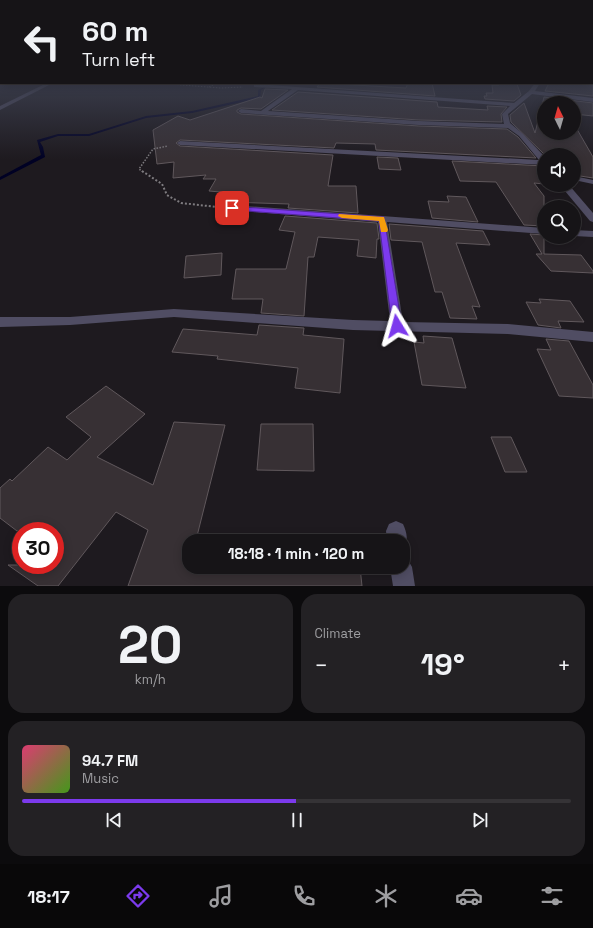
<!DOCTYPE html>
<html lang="en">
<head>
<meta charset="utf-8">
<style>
	:root { --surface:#161417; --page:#232124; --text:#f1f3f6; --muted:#9e9ea1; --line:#353336; --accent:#7c3aed }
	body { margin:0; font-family:"Space Grotesk",sans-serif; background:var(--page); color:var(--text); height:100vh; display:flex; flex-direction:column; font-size:15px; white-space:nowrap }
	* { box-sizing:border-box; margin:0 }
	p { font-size:13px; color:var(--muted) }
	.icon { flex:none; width:22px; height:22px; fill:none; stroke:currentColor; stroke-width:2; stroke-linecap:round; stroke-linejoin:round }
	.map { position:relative; height:586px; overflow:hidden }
	.sheet { display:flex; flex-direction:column; gap:8px; padding:8px; background:#0c0b0d; flex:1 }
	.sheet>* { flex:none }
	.top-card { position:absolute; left:0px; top:0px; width:593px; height:84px; box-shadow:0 2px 10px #0003,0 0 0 1px var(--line); background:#161417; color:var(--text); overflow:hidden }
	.needle { width:26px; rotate:355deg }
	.fabs { position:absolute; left:537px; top:96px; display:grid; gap:8px }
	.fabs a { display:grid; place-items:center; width:44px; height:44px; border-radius:50%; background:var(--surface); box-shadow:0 2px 10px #0003,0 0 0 1px var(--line); font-size:20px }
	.speed { position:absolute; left:12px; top:522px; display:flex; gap:8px; font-size:20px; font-weight:700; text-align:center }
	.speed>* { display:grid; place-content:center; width:52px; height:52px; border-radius:50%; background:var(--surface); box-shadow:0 2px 10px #0003,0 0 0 1px var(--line); line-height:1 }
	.speed .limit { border:6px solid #d22; background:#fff; color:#111 }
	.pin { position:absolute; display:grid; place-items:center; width:34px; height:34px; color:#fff; margin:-17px; border-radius:8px; box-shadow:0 2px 6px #0006 }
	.me { position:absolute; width:44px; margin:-22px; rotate:352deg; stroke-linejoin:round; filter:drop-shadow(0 0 3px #0008) }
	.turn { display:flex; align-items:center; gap:14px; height:84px; padding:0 16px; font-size:18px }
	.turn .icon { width:52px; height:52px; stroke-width:2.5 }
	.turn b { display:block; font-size:28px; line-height:34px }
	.big { font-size:30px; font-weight:700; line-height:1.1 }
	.sheet .card { flex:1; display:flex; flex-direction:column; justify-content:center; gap:6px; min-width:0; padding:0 14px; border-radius:16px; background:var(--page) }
	.sheet .dial { align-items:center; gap:0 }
	.dial b { font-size:52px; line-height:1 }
	.song { display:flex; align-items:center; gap:12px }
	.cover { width:48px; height:48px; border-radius:6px; background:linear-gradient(135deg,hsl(340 70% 55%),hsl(100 70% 35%)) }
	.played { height:4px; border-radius:2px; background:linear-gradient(90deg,var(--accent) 50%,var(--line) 50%) }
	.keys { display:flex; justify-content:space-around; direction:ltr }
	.heat { display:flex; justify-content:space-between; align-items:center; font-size:22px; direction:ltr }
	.sheet .tiles { flex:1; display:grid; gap:8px; grid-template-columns:1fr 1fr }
	.card:last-child { grid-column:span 2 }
	.trip { position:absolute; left:182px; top:534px; width:228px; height:40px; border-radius:16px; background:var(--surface); box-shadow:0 2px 10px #0003,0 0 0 1px var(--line); font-weight:700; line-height:40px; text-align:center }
	.tabs { display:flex; height:64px; justify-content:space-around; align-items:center; background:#090809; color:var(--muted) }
	.tabs .icon { width:28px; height:28px }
	.tabs .selected { color:var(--accent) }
	.tabs b { font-size:18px; color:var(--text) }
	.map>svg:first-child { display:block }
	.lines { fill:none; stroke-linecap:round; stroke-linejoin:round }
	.stream { fill:#000124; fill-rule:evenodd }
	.building { fill:#373034; stroke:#60585c }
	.path-far2 { stroke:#7e7b7f; stroke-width:1; stroke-dasharray:1.5 1.5; stroke-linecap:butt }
	.path-far1 { stroke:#7e7b7f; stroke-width:1.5; stroke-dasharray:1.5 1.5; stroke-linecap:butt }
	.path { stroke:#7e7b7f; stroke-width:2; stroke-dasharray:2 2; stroke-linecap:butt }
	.street { fill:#504d63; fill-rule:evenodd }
	.route { fill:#7c3aed; stroke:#51269a }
	.slow { fill:#f59e0b }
</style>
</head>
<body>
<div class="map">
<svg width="593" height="586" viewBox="0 0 593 586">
	<rect width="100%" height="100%" fill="#1e1a1f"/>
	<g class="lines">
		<path class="stream" d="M 264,83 L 266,83 L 266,87 L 261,90 L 260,98 L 192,113 L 146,118 L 89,136 L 58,136 L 40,142 L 43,147 L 45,157 L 0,180 L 0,177 L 41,155 L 37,140 L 58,134 L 89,134 L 146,116 L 192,111 L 258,96 L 258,90 L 264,87 Z"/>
	</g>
	<g class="building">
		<path d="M 320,83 L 406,88 L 408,83 L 432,83 L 435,96 L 317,87 Z"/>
		<path d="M 499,83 L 517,84 L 521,95 L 514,101 L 485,99 L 484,96 L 487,96 L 486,93 L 493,93 L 492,85 L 499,85 Z"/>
		<path d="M 549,83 L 593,83 L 593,96 L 545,91 Z"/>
		<path d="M 265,89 L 288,90 L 261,109 L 241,108 L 237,110 L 237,112 L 241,114 L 419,126 L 507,129 L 518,137 L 536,158 L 376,150 L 375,144 L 336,143 L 334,148 L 180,140 L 176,143 L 180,146 L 333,155 L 328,186 L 356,186 L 358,213 L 288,208 L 289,204 L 228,202 L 232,193 L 209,191 L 216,179 L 203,179 L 206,175 L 173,178 L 174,162 L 157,164 L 153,130 L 178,116 L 190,120 L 260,97 L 262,98 Z"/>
		<path d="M 298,92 L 437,102 L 438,107 L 488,110 L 487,106 L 507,107 L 501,114 L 502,122 L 419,120 L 272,110 Z"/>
		<path d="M 544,97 L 593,103 L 593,116 L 574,114 L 574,103 L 544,103 L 544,133 L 574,133 L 574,124 L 593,157 L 593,178 L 574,175 L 574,155 L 545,155 L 511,122 L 510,115 L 524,103 L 535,133 Z"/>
		<path d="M 377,157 L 398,158 L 401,170 L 379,169 Z"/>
		<path d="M 452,161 L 544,166 L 544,184 L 534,183 L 544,196 L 544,226 L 524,225 L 496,182 L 460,181 Z"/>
		<path d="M 447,196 L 466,197 L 478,222 L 432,218 L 428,201 L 449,202 Z"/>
		<path d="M 285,216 L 377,223 L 379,239 L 377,239 L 376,258 L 357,256 L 359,240 L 318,237 L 314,257 L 308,257 L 304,316 L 261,313 L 263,299 L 232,299 L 236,269 L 286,269 L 295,232 L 279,230 Z"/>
		<path d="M 389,224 L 483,231 L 490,245 L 456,243 L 480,307 L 472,306 L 477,319 L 450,318 L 442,292 L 435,292 L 422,242 L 391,240 Z"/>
		<path d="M 530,234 L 544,235 L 544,254 L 581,255 L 593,271 L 593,273 L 551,271 L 536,254 L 542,254 Z"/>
		<path d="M 222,253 L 221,275 L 184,278 L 186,256 Z"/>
		<path d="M 539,299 L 570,301 L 584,322 L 558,321 L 561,328 L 538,325 L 526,302 L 541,303 Z"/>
		<path d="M 259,325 L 304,328 L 303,335 L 344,339 L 340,393 L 295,388 L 298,368 L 217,359 L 218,356 L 172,352 L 183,329 L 257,335 Z"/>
		<path d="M 423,336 L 452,338 L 466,388 L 422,385 L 414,342 L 424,343 Z"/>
		<path d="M 546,339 L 569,341 L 593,385 L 593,398 L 559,396 L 537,349 L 551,350 Z"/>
		<path d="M 106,386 L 145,414 L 97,457 L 153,485 L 174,422 L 225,425 L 196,540 L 201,541 L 189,541 L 189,567 L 360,567 L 362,586 L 128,586 L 148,530 L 116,512 L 58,586 L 38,586 L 8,565 L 55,565 L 55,531 L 17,531 L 0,518 L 0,488 L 10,479 L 12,481 L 48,447 L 67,460 L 91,437 L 66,417 Z"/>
		<path d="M 261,424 L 313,424 L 314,471 L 257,470 Z"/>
		<path d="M 491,437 L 511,437 L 527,472 L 505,472 Z"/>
	</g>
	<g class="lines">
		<g class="path-far2">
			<path d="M 156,83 L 221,88 L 243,87"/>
			<path d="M 209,87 L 217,83"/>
		</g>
		<path class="path-far1" d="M 143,172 L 139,169 L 153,149 L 168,146"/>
		<path class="path" d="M 142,171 L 162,184 L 167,195 L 181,203 L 217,207"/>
		<g class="street">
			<path d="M 47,83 L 53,83 L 0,110 L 0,106 Z"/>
			<path d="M 535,83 L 540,83 L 535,91 L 593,98 L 593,102 L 532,94 L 508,114 L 510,123 L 523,134 L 544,156 L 544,165 L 180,145 L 177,143 L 180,141 L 539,160 L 519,136 L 508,128 L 419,125 L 241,113 L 238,111 L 241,109 L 261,111 L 292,89 L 254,87 L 254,85 L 256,84 L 514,103 L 529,91 ZM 298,90 L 510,106 L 502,114 L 504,124 L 419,121 L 268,111 Z"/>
			<path d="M 574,176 L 593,180 L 593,184 L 574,180 Z"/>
			<path d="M 560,185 L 569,185 L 593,213 L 593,222 L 590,221 Z"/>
			<path d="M 232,205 L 544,228 L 544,234 L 387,222 L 403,322 L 508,324 L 593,332 L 593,342 L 508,334 L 353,330 L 174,317 L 70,325 L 0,327 L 0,317 L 70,317 L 174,309 L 353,320 L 390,321 L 378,222 L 229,210 L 227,208 Z"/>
			<path d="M 574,230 L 593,231 L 593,237 L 574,236 Z"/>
			<path d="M 396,521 L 403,524 C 407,533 409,541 403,549 L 403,541 L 387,541 L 386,531 L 389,524 Z"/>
			<path d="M 403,557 L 408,560 L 412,567 L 415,586 L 393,586 L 390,567 L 403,567 Z"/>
		</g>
	</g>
	<linearGradient id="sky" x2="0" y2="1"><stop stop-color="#100e11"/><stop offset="0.48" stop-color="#3b3e4d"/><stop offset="1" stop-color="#3b3e4d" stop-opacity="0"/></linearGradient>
	<rect width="593" height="159" fill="url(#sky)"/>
	<path class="route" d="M 229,206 L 384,217 L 402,326 L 401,329 L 394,329 L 392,326 L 379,221 L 232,210 L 228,208 Z"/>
	<path class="slow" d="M 339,214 L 384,217 L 388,230 L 387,232 L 381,232 L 379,221 L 342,218 L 338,216 Z"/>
</svg>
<div class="fabs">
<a><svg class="needle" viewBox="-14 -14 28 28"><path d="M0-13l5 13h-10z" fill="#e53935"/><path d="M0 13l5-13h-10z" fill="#9e9ea1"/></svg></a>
<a><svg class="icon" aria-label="sound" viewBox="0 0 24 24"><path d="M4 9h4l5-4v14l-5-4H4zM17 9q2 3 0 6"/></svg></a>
<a><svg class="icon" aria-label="search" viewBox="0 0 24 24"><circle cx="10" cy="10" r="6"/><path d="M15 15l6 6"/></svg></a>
</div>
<div class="speed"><div class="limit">30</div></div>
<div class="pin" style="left:232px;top:208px;background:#d93025"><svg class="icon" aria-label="arrive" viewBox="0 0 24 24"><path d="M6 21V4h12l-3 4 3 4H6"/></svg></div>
<svg class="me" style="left:397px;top:326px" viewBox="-20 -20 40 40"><path d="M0-17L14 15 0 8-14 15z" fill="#7c3aed" stroke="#fff" stroke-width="4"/></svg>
<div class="trip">18:18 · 1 min · 120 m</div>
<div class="top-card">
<div class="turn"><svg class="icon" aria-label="left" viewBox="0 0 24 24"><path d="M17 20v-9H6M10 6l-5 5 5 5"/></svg><div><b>60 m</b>Turn left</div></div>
</div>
</div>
<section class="sheet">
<div class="tiles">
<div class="card dial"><b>20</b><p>km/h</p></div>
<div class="card"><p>Climate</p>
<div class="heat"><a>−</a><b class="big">19°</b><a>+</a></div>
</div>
<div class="card">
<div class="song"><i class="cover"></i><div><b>94.7 FM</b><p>Music</p></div></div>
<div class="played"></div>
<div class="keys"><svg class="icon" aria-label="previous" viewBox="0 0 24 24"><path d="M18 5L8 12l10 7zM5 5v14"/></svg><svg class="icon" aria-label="pause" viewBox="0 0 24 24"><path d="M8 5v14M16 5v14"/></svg><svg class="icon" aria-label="next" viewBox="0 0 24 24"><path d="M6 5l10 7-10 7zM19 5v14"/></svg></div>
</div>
</div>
</section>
<nav class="tabs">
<b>18:17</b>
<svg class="icon selected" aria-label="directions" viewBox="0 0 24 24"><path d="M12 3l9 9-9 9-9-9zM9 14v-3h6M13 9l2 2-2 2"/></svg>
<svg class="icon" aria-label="music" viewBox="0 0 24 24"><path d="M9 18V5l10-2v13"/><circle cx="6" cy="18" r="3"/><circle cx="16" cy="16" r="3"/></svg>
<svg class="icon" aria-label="phone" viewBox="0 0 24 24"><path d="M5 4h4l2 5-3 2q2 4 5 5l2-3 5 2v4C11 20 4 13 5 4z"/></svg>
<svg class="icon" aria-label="climate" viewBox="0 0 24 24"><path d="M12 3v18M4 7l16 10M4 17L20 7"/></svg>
<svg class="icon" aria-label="car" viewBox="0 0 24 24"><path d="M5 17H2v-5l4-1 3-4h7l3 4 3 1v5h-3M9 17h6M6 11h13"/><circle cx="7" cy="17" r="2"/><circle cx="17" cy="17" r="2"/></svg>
<svg class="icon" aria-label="filters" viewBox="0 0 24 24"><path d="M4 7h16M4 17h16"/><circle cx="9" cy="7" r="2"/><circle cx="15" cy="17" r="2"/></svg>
</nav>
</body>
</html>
